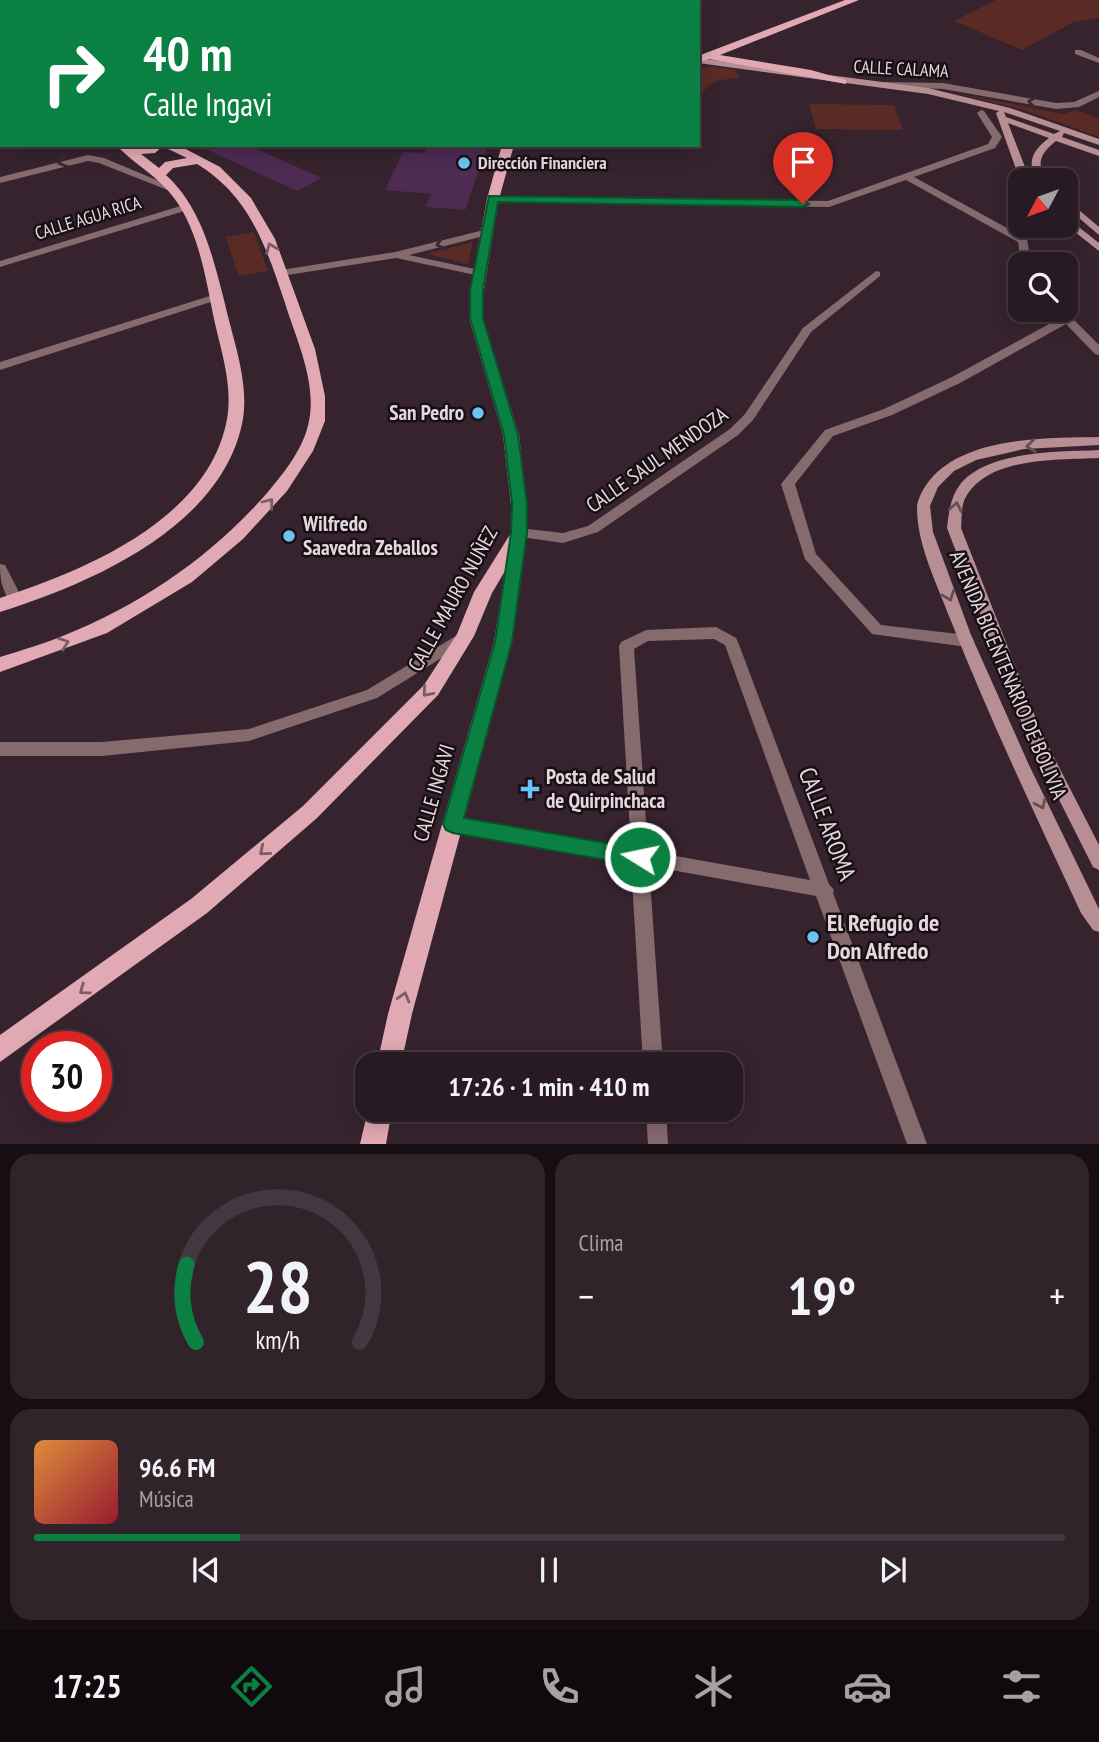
<!DOCTYPE html>
<html lang="es">
<head>
<meta charset="utf-8">
<style>
	:root { --surface:#281a22; --page:#30232a; --text:#f1f3f6; --muted:#a5a1a5; --line:#443840; --accent:#0b8043 }
	body { margin:0; font-family:"PT Sans Narrow",sans-serif; background:var(--page); color:var(--text); height:100vh; display:flex; flex-direction:column; font-size:26px; white-space:nowrap }
	* { box-sizing:border-box; margin:0 }
	p { font-size:23px; color:var(--muted) }
	.icon { flex:none; width:38px; height:38px; fill:none; stroke:currentColor; stroke-width:2; stroke-linecap:round; stroke-linejoin:round }
	.map { position:relative; height:1144px; overflow:hidden }
	.details { display:flex; flex-direction:column; gap:10px; padding:10px; background:#160e13; flex:1 }
	.details>* { flex:none }
	.guide { position:absolute; left:0px; top:0px; width:700px; height:147px; box-shadow:0 4px 18px #0003,0 0 0 2px var(--line); background:#0b8043; color:#fff; overflow:hidden }
	.needle { width:46px; rotate:229deg }
	.controls { position:absolute; left:1008px; top:168px; display:grid; gap:14px }
	.controls a { display:grid; place-items:center; width:70px; height:70px; border-radius:14px; background:var(--surface); box-shadow:0 4px 18px #0003,0 0 0 2px var(--line); font-size:35px }
	.speed { position:absolute; left:21px; top:1031px; display:flex; gap:14px; font-size:35px; font-weight:700; text-align:center }
	.speed>* { display:grid; place-content:center; width:91px; height:91px; border-radius:50%; background:var(--surface); box-shadow:0 4px 18px #0003,0 0 0 2px var(--line); line-height:1 }
	.speed .limit { border:10px solid #d22; background:#fff; color:#111 }
	.pin { position:absolute; display:grid; place-items:center; width:60px; height:60px; color:#fff; margin:-72px -30px; border-radius:50% 50% 50% 0; rotate:-45deg; box-shadow:0 0 7px #0007 }
	.pin .icon { rotate:45deg }
	.me { position:absolute; width:77px; margin:-38px; rotate:280deg; stroke-linejoin:round; filter:drop-shadow(0 0 5px #0008) }
	.turn { display:flex; align-items:center; gap:24px; height:147px; padding:0 28px; font-size:32px }
	.turn .icon { width:91px; height:91px; stroke-width:2.5 }
	.turn b { display:block; font-size:49px; line-height:60px }
	.big { font-size:52px; font-weight:800; line-height:1.1 }
	.details .tile { flex:1; display:flex; flex-direction:column; justify-content:center; gap:10px; min-width:0; padding:0 24px; border-radius:21px; background:var(--page) }
	.details .dial { align-items:center; gap:0 }
	.dial svg { height:182px; overflow:visible; fill:none; stroke:var(--line); stroke-width:7; stroke-linecap:round; text-anchor:middle }
	.dial text { fill:var(--text); stroke:none }
	.song { display:flex; align-items:center; gap:21px }
	.cover { width:84px; height:84px; border-radius:10px; background:linear-gradient(135deg,hsl(30 70% 55%),hsl(350 70% 35%)) }
	.played { height:7px; border-radius:4px; background:linear-gradient(90deg,var(--accent) 20%,var(--line) 20%) }
	.keys { display:flex; justify-content:space-around; direction:ltr }
	.heat { display:flex; justify-content:space-between; align-items:center; font-size:38px; direction:ltr }
	.details .tiles { flex:1; display:grid; gap:10px; grid-template-columns:1fr 1fr }
	.tile:last-child { grid-column:span 2 }
	.trip { position:absolute; left:355px; top:1052px; width:388px; height:70px; border-radius:21px; background:var(--surface); box-shadow:0 4px 18px #0003,0 0 0 2px var(--line); font-weight:800; line-height:70px; text-align:center }
	.tabs { display:flex; height:112px; justify-content:space-around; align-items:center; background:#100a0e; color:var(--muted) }
	.tabs .icon { width:49px; height:49px }
	.tabs .active { color:var(--accent) }
	.tabs b { font-size:32px; color:var(--text) }
	.map>svg:first-child { display:block }
	.green { fill:#5a2a24 }
	.building { fill:#4d2b52 }
	.lines { fill:none; stroke-linecap:round; stroke-linejoin:round }
	.street { fill:#856a6e; fill-rule:evenodd }
	.secondary { fill:#b88e95; fill-rule:evenodd }
	.primary { fill:#e0a9b3; fill-rule:evenodd }
	.oneway { stroke:#392a2f }
	.oneway2 { stroke:#7c5c64 }
	.oneway3 { stroke:#684e54 }
	.route { fill:#0b8043; stroke:#07532c; stroke-width:2 }
	.poi-dot { fill:#6ac3f1; stroke:#180f14; stroke-width:2.5 }
	.labels { text-anchor:middle; stroke-width:5; stroke-linejoin:round; paint-order:stroke }
	.far-street-label { font-size:18px; fill:#e4d7dd; stroke:#180f14 }
	.far-poi-label { font-size:18px; font-weight:bold; fill:#e4d7dd; stroke:#180f14; text-anchor:start }
	.poi-label { font-size:21px; font-weight:bold; fill:#e4d7dd; stroke:#180f14; text-anchor:start }
	.street-label { font-size:21px; fill:#e4d7dd; stroke:#180f14 }
	.near-street-label { font-size:24px; fill:#e4d7dd; stroke:#180f14 }
	.near-poi-label { font-size:24px; font-weight:bold; fill:#e4d7dd; stroke:#180f14; text-anchor:start }
</style>
</head>
<body>
<div class="map">
<svg width="1099" height="1144" viewBox="0 0 1099 1144">
	<rect width="100%" height="100%" fill="#36232e"/>
	<g class="green">
		<path d="M 996,0 L 1099,0 L 1099,18 L 1074,22 L 1022,50 L 954,21 Z"/>
		<path d="M 708,66 L 736,70 L 739,78 C 724,79 707,80 702,96 L 698,94 L 698,70 Z"/>
		<path d="M 951,92 L 1064,114 L 1076,110 L 1099,119 L 1099,137 L 1024,110 Z"/>
		<path d="M 809,104 L 894,105 L 903,130 L 816,129 Z"/>
		<path d="M 254,232 L 268,271 L 238,276 L 226,237 Z"/>
		<path d="M 473,242 L 468,264 L 427,254 Z"/>
	</g>
	<g class="building">
		<path d="M 197,145 L 247,145 L 322,178 L 297,191 Z"/>
		<path d="M 428,145 L 488,145 L 465,210 L 426,207 L 431,194 L 385,190 L 403,152 L 424,153 Z"/>
	</g>
	<g class="lines">
		<g class="street">
			<path d="M 1075,50 L 1081,50 L 1099,58 L 1099,63 L 1075,54 Z"/>
			<path d="M 884,82 L 943,83 L 1056,103 L 1074,102 L 1099,91 L 1099,97 L 1079,107 L 1056,109 L 943,89 L 881,87 L 881,83 Z"/>
			<path d="M 981,110 L 984,111 L 1002,137 L 995,148 L 914,177 L 1027,239 L 1031,264 L 1021,264 L 1018,242 L 906,180 L 829,207 L 493,202 L 488,199 L 493,196 L 828,201 L 988,144 L 992,137 L 977,113 Z"/>
			<path d="M 88,155 L 104,158 L 178,189 L 170,191 L 99,163 L 88,161 L 0,183 L 0,177 Z"/>
			<path d="M 187,204 L 191,205 L 191,209 L 0,267 L 0,261 Z"/>
			<path d="M 488,229 L 492,230 L 492,234 L 409,255 L 484,271 L 484,275 L 480,276 L 396,258 L 281,276 L 276,273 L 281,270 L 395,252 Z"/>
			<path d="M 876,271 L 880,272 L 880,276 L 811,332 L 753,420 L 738,435 L 598,532 L 563,543 L 514,536 L 512,533 L 519,528 L 563,533 L 588,526 L 730,429 L 745,414 L 803,328 Z"/>
			<path d="M 216,294 L 221,297 L 220,299 L 0,370 L 0,362 Z"/>
			<path d="M 1053,310 L 1064,310 L 1099,345 L 1099,355 L 1095,354 L 1066,324 L 960,383 L 892,415 L 833,436 L 795,484 L 816,554 L 881,625 L 967,635 L 972,637 L 974,641 L 972,645 L 967,647 L 872,634 L 805,559 L 781,484 L 825,430 L 884,409 L 952,377 L 1060,318 Z"/>
			<path d="M 0,564 L 5,565 L 23,600 L 21,604 L 11,604 C 2,588 0,582 0,564 Z"/>
			<path d="M 716,627 L 736,638 L 738,642 L 829,884 L 834,890 L 833,893 L 927,1144 L 907,1144 L 816,896 L 649,866 L 663,1064 L 643,1064 L 631,863 L 453,831 L 447,829 L 445,824 L 447,819 L 453,817 L 631,848 L 619,646 L 621,642 L 646,630 ZM 714,639 L 725,645 L 810,880 L 648,851 L 634,649 L 648,641 Z"/>
			<path d="M 464,631 L 469,633 L 471,637 L 469,641 L 377,698 L 249,741 L 102,756 L 0,756 L 0,742 L 102,742 L 249,729 L 367,690 Z"/>
			<path d="M 646,1110 L 666,1110 L 668,1144 L 648,1144 Z"/>
		</g>
		<g class="secondary">
			<path d="M 444,0 L 522,0 L 520,2 L 446,2 Z"/>
			<path d="M 544,0 L 552,0 L 553,2 L 545,2 Z"/>
			<path d="M 698,58 L 928,88 L 1010,108 L 1099,139 L 1099,145 L 1064,133 L 1062,137 L 1099,150 L 1099,156 L 1056,141 C 1041,153 1035,163 1047,180 L 1037,180 C 1026,162 1033,150 1049,138 L 1008,123 L 1030,180 L 1020,180 L 996,113 L 999,111 L 928,94 L 698,63 ZM 1004,112 L 1060,131 L 1054,134 L 1006,117 Z"/>
			<path d="M 1066,199 L 1099,227 L 1099,235 L 1066,207 Z"/>
			<path d="M 1066,217 L 1099,243 L 1099,251 L 1066,225 Z"/>
			<path d="M 1099,437 L 1099,445 L 1024,449 L 976,460 L 954,471 L 938,487 L 930,506 L 933,532 L 971,635 L 1029,765 L 1099,909 L 1099,932 L 1093,930 L 1081,913 C 1036,816 990,720 951,621 C 938,586 918,548 917,510 C 916,501 924,487 929,481 C 965,436 1047,438 1099,437 Z"/>
			<path d="M 1099,450 L 1099,458 C 1059,460 984,456 964,501 C 961,509 962,519 961,528 L 1042,734 L 1099,845 L 1099,870 L 1093,867 L 1026,734 L 947,528 C 949,511 951,495 962,482 C 991,450 1059,452 1099,450 Z"/>
		</g>
		<g class="primary">
			<path d="M 137,0 L 147,0 L 136,2 Z"/>
			<path d="M 154,0 L 164,0 L 153,2 Z"/>
			<path d="M 845,0 L 859,0 L 720,55 L 811,70 L 846,80 L 846,84 L 709,59 L 698,63 L 698,56 Z"/>
			<path d="M 116,145 L 178,145 L 220,167 L 251,198 L 275,239 L 315,349 L 325,396 L 325,421 L 313,451 L 287,491 L 243,539 L 192,582 L 107,633 L 0,672 L 0,657 C 22,650 44,644 65,635 C 142,604 212,556 267,493 C 284,473 304,448 309,421 C 317,382 296,339 285,303 C 266,247 250,196 197,164 L 173,168 L 166,175 C 202,208 213,257 225,304 C 233,340 249,381 243,419 C 224,526 92,583 0,612 L 0,598 C 86,570 209,519 227,419 C 233,385 221,351 214,319 C 206,280 199,231 174,198 C 158,176 135,165 116,145 ZM 163,146 L 164,147 L 187,158 L 165,162 L 159,168 L 141,154 L 155,153 Z"/>
			<path d="M 502,145 L 514,145 L 499,199 L 484,290 L 483,318 L 519,435 L 527,504 L 527,533 L 512,642 L 412,1014 L 401,1064 L 377,1064 L 388,1014 L 494,642 L 505,571 L 492,593 L 474,636 L 438,695 L 317,818 L 207,913 L 0,1062 L 0,1035 L 191,899 L 303,806 L 424,685 L 457,634 L 474,592 L 511,533 L 511,504 L 503,435 L 469,318 L 470,290 L 487,199 Z"/>
			<path d="M 368,1110 L 392,1110 L 386,1144 L 360,1144 Z"/>
		</g>
	</g>
	<defs><path id="oneway-chevron" d="M-2-3.5L2.5 0L-2 3.5" fill="none" stroke-width="1.6" stroke-linecap="round" stroke-linejoin="round" transform="scale(1.75)"/></defs>
	<g class="oneway">
		<use href="#oneway-chevron" transform="translate(1033 102) rotate(-170)"/>
		<use href="#oneway-chevron" transform="translate(63 162) rotate(164)"/>
		<use href="#oneway-chevron" transform="translate(441 244) rotate(166)"/>
	</g>
	<g class="oneway2">
		<use href="#oneway-chevron" transform="translate(271 248) rotate(-112)"/>
		<use href="#oneway-chevron" transform="translate(269 503) rotate(-52)"/>
		<use href="#oneway-chevron" transform="translate(64 643) rotate(-20)"/>
		<use href="#oneway-chevron" transform="translate(427 692) rotate(131)"/>
		<use href="#oneway-chevron" transform="translate(264 851) rotate(140)"/>
		<use href="#oneway-chevron" transform="translate(84 990) rotate(144)"/>
		<use href="#oneway-chevron" transform="translate(404 997) rotate(-74)"/>
	</g>
	<g class="oneway3">
		<use href="#oneway-chevron" transform="translate(1031 446) rotate(174)"/>
		<use href="#oneway-chevron" transform="translate(956 507) rotate(-79)"/>
		<use href="#oneway-chevron" transform="translate(949 596) rotate(69)"/>
		<use href="#oneway-chevron" transform="translate(1041 804) rotate(66)"/>
	</g>
	<path class="route" d="M 489,196 L 803,200 L 809,204 L 803,207 L 498,202 L 483,290 L 483,318 L 518,435 L 527,504 L 527,533 L 512,642 L 464,818 L 640,849 L 647,851 L 650,857 L 647,863 L 640,866 L 453,833 L 446,830 L 443,824 L 495,642 L 511,533 L 512,504 L 504,435 L 470,318 L 470,290 Z"/>
	<g class="poi-dot">
		<circle cx="464" cy="163" r="7"/>
		<circle cx="478" cy="413" r="7"/>
		<circle cx="289" cy="536" r="7"/>
		<path d="M526.5 778.5h7v7h7v7h-7v7h-7v-7h-7v-7h7z"/>
		<circle cx="813" cy="937" r="7"/>
	</g>
	<g class="labels">
		<g class="far-street-label">
			<text transform="translate(901 69) rotate(3)" y="6">CALLE CALAMA</text>
			<text transform="translate(88 218) rotate(-17)" y="6">CALLE AGUA RICA</text>
		</g>
		<g class="far-poi-label">
			<text x="478" y="169">Dirección Financiera</text>
		</g>
		<g class="poi-label">
			<text x="464" y="420" text-anchor="end">San Pedro</text>
			<text x="303" y="531">Wilfredo<tspan x="303" dy="24">Saavedra Zeballos</tspan></text>
			<text x="546" y="784">Posta de Salud<tspan x="546" dy="24">de Quirpinchaca</tspan></text>
		</g>
		<g class="street-label">
			<text transform="translate(657 460) rotate(-35)" y="7">CALLE SAUL MENDOZA</text>
			<text transform="translate(453 599) rotate(-61)" y="7">CALLE MAURO NUÑEZ</text>
			<text transform="translate(1008 675) rotate(67)" y="7">AVENIDA BICENTENARIO DE BOLIVIA</text>
			<text transform="translate(434 793) rotate(-74)" y="7">CALLE INGAVI</text>
		</g>
		<g class="near-street-label">
			<text transform="translate(827 824) rotate(69)" y="8">CALLE AROMA</text>
		</g>
		<g class="near-poi-label">
			<text x="827" y="931">El Refugio de<tspan x="827" dy="28">Don Alfredo</tspan></text>
		</g>
	</g>
</svg>
<div class="controls">
<a><svg class="needle" viewBox="-14 -14 28 28"><path d="M0-13l5 13h-10z" fill="#e53935"/><path d="M0 13l5-13h-10z" fill="#a5a1a5"/></svg></a>
<a><svg class="icon" aria-label="search" viewBox="0 0 24 24"><circle cx="10" cy="10" r="6"/><path d="M15 15l6 6"/></svg></a>
</div>
<div class="speed"><div class="limit">30</div></div>
<div class="pin" style="left:803px;top:204px;background:#d93025"><svg class="icon" aria-label="arrive" viewBox="0 0 24 24"><path d="M6 21V4h12l-3 4 3 4H6"/></svg></div>
<svg class="me" style="left:640px;top:857px" viewBox="-20 -20 40 40"><circle r="17" fill="#0b8043" stroke="#fff" stroke-width="3"/><path d="M0-11L8 9 0 5-8 9z" fill="#fff"/></svg>
<div class="trip">17:26 · 1 min · 410 m</div>
<div class="guide">
<div class="turn"><svg class="icon" aria-label="right" viewBox="0 0 24 24"><path d="M7 20v-9h11M14 6l5 5-5 5"/></svg><div><b>40 m</b>Calle Ingavi</div></div>
</div>
</div>
<section class="details">
<div class="tiles">
<div class="tile dial"><svg viewBox="0 0 100 80">
<path d="M14 69A42 42 0 1 1 86 69"/>
<path d="M14 69A42 42 0 0 1 10 35" stroke="#0b8043"/>
<text x="50" y="56" font-size="32" font-weight="700">28</text>
<text x="50" y="72" font-size="11">km/h</text>
</svg></div>
<div class="tile"><p>Clima</p>
<div class="heat"><a>−</a><b class="big">19°</b><a>+</a></div>
</div>
<div class="tile">
<div class="song"><i class="cover"></i><div><b>96.6 FM</b><p>Música</p></div></div>
<div class="played"></div>
<div class="keys"><svg class="icon" aria-label="previous" viewBox="0 0 24 24"><path d="M18 5L8 12l10 7zM5 5v14"/></svg><svg class="icon" aria-label="pause" viewBox="0 0 24 24"><path d="M8 5v14M16 5v14"/></svg><svg class="icon" aria-label="next" viewBox="0 0 24 24"><path d="M6 5l10 7-10 7zM19 5v14"/></svg></div>
</div>
</div>
</section>
<nav class="tabs">
<b>17:25</b>
<svg class="icon active" aria-label="directions" viewBox="0 0 24 24"><path d="M12 3l9 9-9 9-9-9zM9 14v-3h6M13 9l2 2-2 2"/></svg>
<svg class="icon" aria-label="music" viewBox="0 0 24 24"><path d="M9 18V5l10-2v13"/><circle cx="6" cy="18" r="3"/><circle cx="16" cy="16" r="3"/></svg>
<svg class="icon" aria-label="phone" viewBox="0 0 24 24"><path d="M5 4h4l2 5-3 2q2 4 5 5l2-3 5 2v4C11 20 4 13 5 4z"/></svg>
<svg class="icon" aria-label="climate" viewBox="0 0 24 24"><path d="M12 3v18M4 7l16 10M4 17L20 7"/></svg>
<svg class="icon" aria-label="car" viewBox="0 0 24 24"><path d="M5 17H2v-5l4-1 3-4h7l3 4 3 1v5h-3M9 17h6M6 11h13"/><circle cx="7" cy="17" r="2"/><circle cx="17" cy="17" r="2"/></svg>
<svg class="icon" aria-label="filters" viewBox="0 0 24 24"><path d="M4 7h16M4 17h16"/><circle cx="9" cy="7" r="2"/><circle cx="15" cy="17" r="2"/></svg>
</nav>
</body>
</html>
